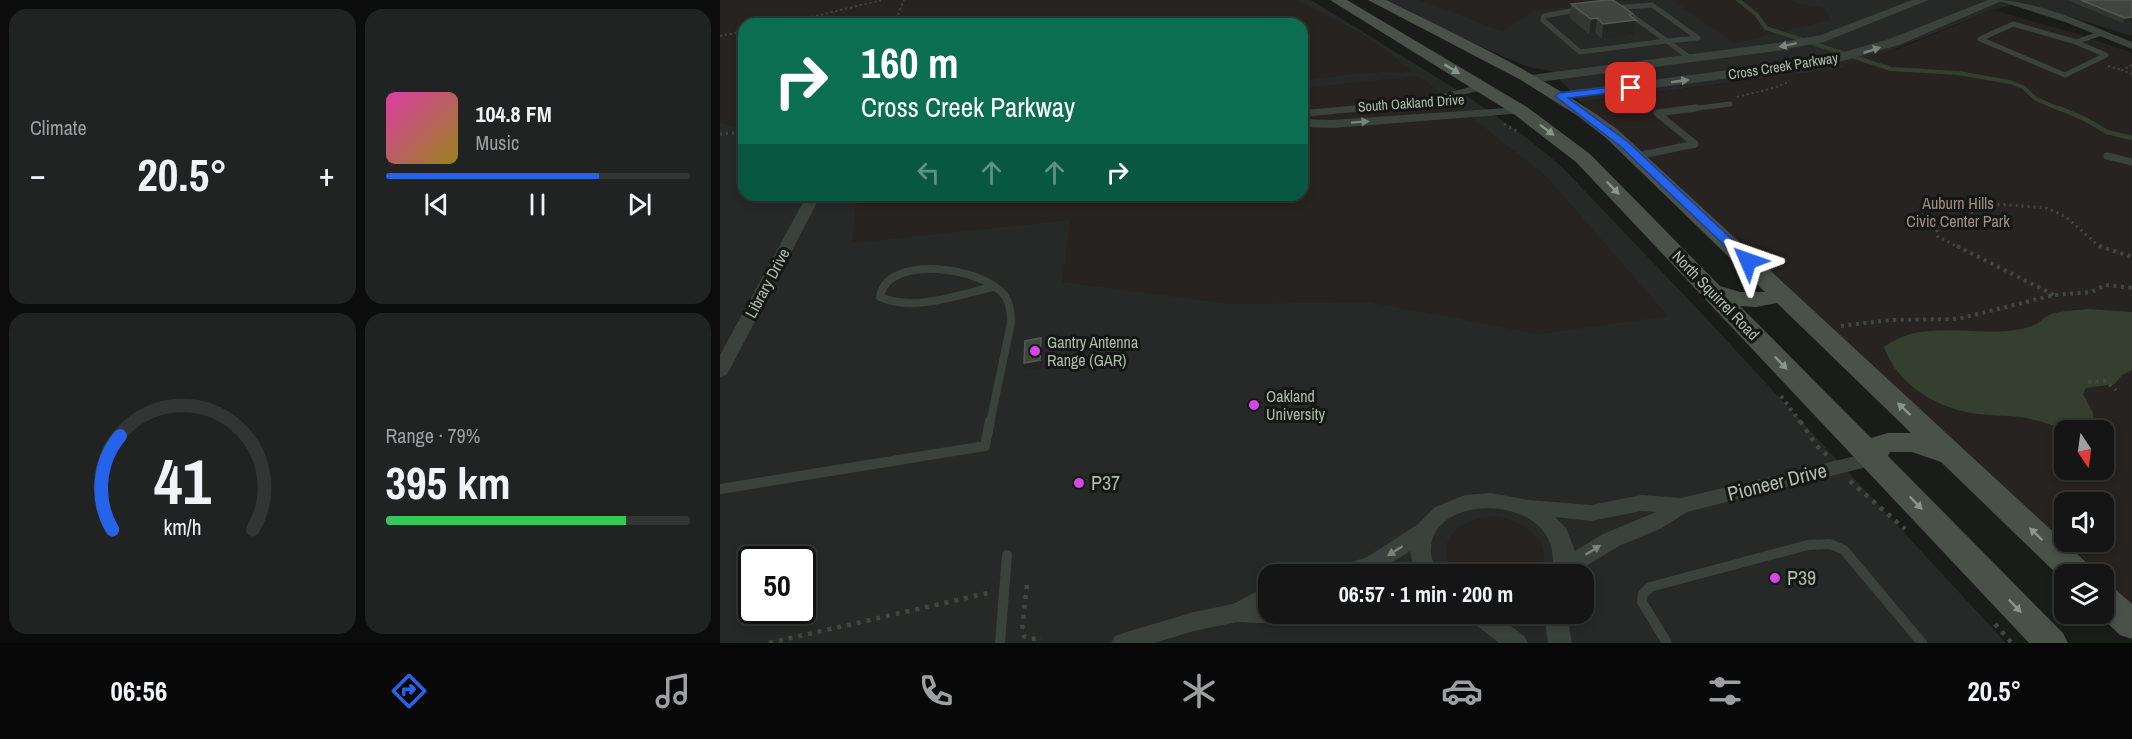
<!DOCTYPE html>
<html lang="en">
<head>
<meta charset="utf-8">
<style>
	:root { --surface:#141514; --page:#212222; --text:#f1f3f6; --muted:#9d9fa0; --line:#333434; --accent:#2563eb }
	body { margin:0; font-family:"Archivo Narrow",sans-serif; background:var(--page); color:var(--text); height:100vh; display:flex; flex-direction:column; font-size:22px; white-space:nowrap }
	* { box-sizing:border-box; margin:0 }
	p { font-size:20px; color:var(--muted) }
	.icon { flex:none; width:33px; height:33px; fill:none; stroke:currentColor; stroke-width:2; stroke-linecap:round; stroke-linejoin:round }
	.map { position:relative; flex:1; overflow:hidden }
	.panel { display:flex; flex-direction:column; gap:9px; padding:9px; background:#0b0c0b; width:720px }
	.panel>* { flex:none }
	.guide { position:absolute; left:18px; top:18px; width:570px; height:183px; border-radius:18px; box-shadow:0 3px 9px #0003,0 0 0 2px var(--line); background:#0b6e4f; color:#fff; overflow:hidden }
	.needle { width:39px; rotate:167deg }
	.tools { position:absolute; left:1334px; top:420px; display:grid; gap:12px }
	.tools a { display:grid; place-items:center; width:60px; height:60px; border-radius:12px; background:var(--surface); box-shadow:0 3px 9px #0003,0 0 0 2px var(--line); font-size:30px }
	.speed { position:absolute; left:18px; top:546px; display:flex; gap:12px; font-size:30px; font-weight:700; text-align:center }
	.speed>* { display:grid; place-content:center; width:78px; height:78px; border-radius:50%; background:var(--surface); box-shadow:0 3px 9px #0003,0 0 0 2px var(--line); line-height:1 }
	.speed .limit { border:3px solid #111; border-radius:9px; background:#fff; color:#111 }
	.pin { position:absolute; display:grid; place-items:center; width:51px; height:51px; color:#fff; margin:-26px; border-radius:12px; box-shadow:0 3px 9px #0006 }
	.me { position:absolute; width:66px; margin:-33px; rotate:313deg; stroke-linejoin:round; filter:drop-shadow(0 0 4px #0008) }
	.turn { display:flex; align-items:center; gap:21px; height:126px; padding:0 24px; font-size:27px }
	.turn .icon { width:78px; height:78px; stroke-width:2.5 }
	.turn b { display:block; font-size:42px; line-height:51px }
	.lanes { display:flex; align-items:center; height:57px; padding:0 24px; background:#0003; justify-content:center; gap:30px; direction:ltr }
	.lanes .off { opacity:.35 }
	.big { font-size:45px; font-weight:700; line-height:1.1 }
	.panel .tile { flex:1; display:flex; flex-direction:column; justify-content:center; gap:9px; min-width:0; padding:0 21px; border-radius:18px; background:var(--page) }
	.panel .dial { align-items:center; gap:0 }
	.dial svg { height:156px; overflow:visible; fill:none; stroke:var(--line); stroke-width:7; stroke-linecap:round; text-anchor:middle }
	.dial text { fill:var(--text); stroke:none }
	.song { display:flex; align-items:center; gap:18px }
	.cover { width:72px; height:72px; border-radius:9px; background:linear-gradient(135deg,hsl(320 70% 55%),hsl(50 70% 35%)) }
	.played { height:6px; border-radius:3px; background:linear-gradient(90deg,var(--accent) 70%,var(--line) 70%) }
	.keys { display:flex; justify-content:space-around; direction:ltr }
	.heat { display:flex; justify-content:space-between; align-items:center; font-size:33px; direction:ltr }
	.charge { height:9px; border-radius:4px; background:linear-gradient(90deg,#34c759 79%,var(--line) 0) }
	.panel .tiles { flex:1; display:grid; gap:9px; grid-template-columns:repeat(2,1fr) }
	.trip { position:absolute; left:538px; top:564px; width:336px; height:60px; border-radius:18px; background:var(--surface); box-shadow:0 3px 9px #0003,0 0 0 2px var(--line); font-weight:700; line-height:60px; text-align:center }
	.menu { display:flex; height:96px; justify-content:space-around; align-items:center; background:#080808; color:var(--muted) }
	.menu .icon { width:42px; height:42px }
	.menu .on { color:var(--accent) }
	.menu b { font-size:27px; color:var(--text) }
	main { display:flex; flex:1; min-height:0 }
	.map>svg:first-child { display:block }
	.built { fill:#262927; fill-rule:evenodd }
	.green { fill:#272320; fill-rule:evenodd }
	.water { fill:#353f30 }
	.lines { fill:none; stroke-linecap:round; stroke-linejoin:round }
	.stream-far1 { stroke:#353f30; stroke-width:4 }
	.stream { stroke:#353f30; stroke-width:4.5 }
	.path-far3 { stroke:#414841; stroke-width:2; stroke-dasharray:2 3; stroke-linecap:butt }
	.path-far2 { stroke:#414841; stroke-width:3; stroke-dasharray:2 4; stroke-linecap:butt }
	.path-far1 { stroke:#414841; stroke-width:4; stroke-dasharray:3 4.5; stroke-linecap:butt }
	.path { stroke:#414841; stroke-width:4.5; stroke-dasharray:4 6; stroke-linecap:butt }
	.service-far3 { stroke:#3b413c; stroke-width:5 }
	.service-far2 { stroke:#3b413c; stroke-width:7 }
	.service-far1 { stroke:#3b413c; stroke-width:8 }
	.service { stroke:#3b413c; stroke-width:10 }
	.minor { fill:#3b413c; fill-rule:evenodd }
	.tertiary { fill:#3b413c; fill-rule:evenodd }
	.secondary { fill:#495149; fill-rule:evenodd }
	.wall { fill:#333734 }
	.shaded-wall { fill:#242624 }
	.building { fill:#404541; stroke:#525852; stroke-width:1.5 }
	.oneway { fill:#7a847a }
	.oneway2 { fill:#8b968a }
	.route { fill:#2563eb; stroke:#184099; stroke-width:1.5 }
	.poi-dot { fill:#d747e7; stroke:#151715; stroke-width:2 }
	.labels { text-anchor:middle; stroke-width:6; stroke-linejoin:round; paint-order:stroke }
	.far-street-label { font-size:14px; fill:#aebbad; stroke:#151715 }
	.park-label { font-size:16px; fill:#a48f86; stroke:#151715 }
	.street-label { font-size:16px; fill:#aebbad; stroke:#151715 }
	.poi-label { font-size:16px; fill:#aebbad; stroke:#151715; text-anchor:start }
	.near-street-label { font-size:20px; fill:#aebbad; stroke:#151715 }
	.near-poi-label { font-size:20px; fill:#aebbad; stroke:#151715; text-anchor:start }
</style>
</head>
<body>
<main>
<section class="panel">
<div class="tiles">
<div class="tile"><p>Climate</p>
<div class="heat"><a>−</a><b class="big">20.5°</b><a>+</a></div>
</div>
<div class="tile">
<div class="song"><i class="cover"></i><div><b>104.8 FM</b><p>Music</p></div></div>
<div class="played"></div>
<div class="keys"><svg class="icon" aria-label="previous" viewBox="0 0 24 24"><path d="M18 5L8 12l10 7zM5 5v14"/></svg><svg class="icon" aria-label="pause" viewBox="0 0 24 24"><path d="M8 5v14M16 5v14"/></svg><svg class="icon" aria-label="next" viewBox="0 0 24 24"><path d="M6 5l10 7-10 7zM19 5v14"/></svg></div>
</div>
<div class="tile dial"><svg viewBox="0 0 100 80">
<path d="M14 69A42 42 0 1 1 86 69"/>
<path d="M14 69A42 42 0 0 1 18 21" stroke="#2563eb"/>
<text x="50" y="56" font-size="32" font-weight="700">41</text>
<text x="50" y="72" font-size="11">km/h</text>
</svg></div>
<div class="tile"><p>Range · 79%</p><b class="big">395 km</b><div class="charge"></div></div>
</div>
</section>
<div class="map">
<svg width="1412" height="643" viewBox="0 0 1412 643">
	<rect width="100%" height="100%" fill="#1a1c1a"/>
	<g class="built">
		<path d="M 0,0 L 591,0 L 747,96 L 807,138 L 841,166 L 986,318 L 1286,643 L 0,643 ZM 24,24 L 582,24 L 582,195 L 24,195 ZM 32,560 L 82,560 L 82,610 L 32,610 ZM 549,574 L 864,574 L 864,614 L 549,614 Z"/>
		<path d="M 663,0 L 1412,0 L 1412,36 L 1303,2 L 1272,10 L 1127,68 L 860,102 L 832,71 L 812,68 L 781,56 Z"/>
	</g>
	<g class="green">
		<path d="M 0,0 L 577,0 L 646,36 L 693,71 C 681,74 672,72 660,72 C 634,73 608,77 582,81 L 582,24 L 24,24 L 24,129 L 21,129 L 0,123 Z"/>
		<path d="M 699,0 L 910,0 L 813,11 L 782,31 Z"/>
		<path d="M 952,0 L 1072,0 L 1078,4 L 1104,8 L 1111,20 L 1014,43 Z"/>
		<path d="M 1272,10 L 1358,34 L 1412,53 L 1412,614 L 1383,586 L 1383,574 L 1370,574 L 921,152 L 860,102 L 1126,68 L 1122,64 L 1183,47 ZM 1344,430 L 1383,430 L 1383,470 L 1344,470 ZM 1344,502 L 1383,502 L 1383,542 L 1344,542 Z"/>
		<path d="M 699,76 L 826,176 L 948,316 L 819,334 L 649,302 L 511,304 L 342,282 L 350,220 L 132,243 L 137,195 L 582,195 L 582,88 Z"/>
		<path d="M 776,516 C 801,520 841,544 816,574 L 735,574 C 710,539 742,518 776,516 Z"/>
	</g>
	<path class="water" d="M 1368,309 L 1412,312 L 1412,370 L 1402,375 L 1395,384 L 1366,388 L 1363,394 L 1373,413 L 1373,428 C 1344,434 1328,421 1301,417 C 1285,415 1267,416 1251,413 C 1214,406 1177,384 1164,347 C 1206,315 1265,342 1312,326 C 1318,324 1322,319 1327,316 C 1338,310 1356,311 1368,309 Z"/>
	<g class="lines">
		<path class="stream-far1" d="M 1018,0 L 1036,14 L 1046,28 L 1171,69 L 1238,73 L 1290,82 L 1303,87 L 1316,99 L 1342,110"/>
		<path class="stream" d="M 1339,108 L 1365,119 L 1387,132 L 1412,138"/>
		<g class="path-far3">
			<path d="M 62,24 L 162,0"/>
			<path d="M 174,24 L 184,0"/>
			<path d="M 0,36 L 24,31"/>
			<path d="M 1412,65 L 1402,70 L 1412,74"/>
			<path d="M 1388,66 L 1402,70"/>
			<path d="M 1017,97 L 1057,87 L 1070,81"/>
		</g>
		<g class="path-far2">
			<path d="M 784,124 L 799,132"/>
			<path d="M 0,134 L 24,132"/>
			<path d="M 1240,248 L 1217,236 L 1217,227 L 1241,219 L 1255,210 L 1250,202 L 1327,208 L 1346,217 L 1381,248"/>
		</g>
		<g class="path-far1">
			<path d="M 1237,246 L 1334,295"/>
			<path d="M 1379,246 L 1412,257"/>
			<path d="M 1121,326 L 1171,320 L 1238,319 L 1334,295 L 1371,292 L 1386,285 L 1412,288"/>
			<path d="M 1368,382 L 1386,381 L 1396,390"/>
			<path d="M 1061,396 L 1081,423"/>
		</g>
		<g class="path">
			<path d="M 1080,421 C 1090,434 1094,446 1107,455"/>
			<path d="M 1130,481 L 1185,529"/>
			<path d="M 307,585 L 302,630 L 304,636 L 310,639 L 322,638"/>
			<path d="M 1275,624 L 1292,643"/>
			<path d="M 49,643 L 268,593"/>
		</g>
		<g class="service-far3">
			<path d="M 895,8 L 932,5 L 978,38 L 947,41 L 905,11"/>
			<path d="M 861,9 L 824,16 L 823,20 L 860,52 L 947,41 L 970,58"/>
			<path d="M 1293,24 L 1353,41 L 1386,55 L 1345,75 L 1260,39 Z"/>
			<path d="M 1356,42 L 1379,34"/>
			<path d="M 963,110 L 1010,104"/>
		</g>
		<g class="service-far2">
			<path d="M 975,144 L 937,113 L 976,108"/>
			<path d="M 917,156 L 975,144"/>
			<path d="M 1387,156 L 1412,162"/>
		</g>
		<path class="service-far1" d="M 270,423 L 291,323 C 291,314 290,304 285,296 C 264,267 167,253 160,297 C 194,312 238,295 272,287"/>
		<g class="service">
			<path d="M 0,489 L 265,446 L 270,421"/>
			<path d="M 280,643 L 287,555"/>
			<path d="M 947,643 L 922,602 L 923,594 L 930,587 L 1088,545 L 1110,544 L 1124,550 L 1202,643"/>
		</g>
		<g class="minor">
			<path d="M 1276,0 C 1318,0 1373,27 1412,42 L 1412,49 L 1345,22 Z"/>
			<path d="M 762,84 L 768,87 L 766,89 L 698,106 L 582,117 L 583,110 L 698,100 Z"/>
			<path d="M 801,107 L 807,111 L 805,113 L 612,128 L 582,127 L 582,119 L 612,120 Z"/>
			<path d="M 87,195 L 101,195 L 9,371 L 6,375 L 0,377 L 0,355 Z"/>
			<path d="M 1152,452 L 1159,454 L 1162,459 L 1159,464 L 967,512 L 942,528 L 899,546 L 853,574 L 831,574 C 850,495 714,488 711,548 C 710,556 715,566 717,574 L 695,574 L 690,551 C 661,570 646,578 611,574 L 614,568 L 647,557 L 697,525 L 715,507 L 745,495 L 771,493 L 808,500 L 871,505 L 922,495 L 961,498 ZM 922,511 L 936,512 L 883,534 L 855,551 L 846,528 L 835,517 L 871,521 Z"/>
			<path d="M 549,585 L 549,614 L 579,614 L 576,621 L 562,624 L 517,622 L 474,631 L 434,643 L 391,643 L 395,636 L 403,633 L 474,612 L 513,604 Z"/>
			<path d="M 747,614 L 775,614 L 804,636 L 808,643 L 779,643 L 751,621 Z"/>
			<path d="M 824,614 L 847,614 L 852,643 L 828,643 Z"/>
		</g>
		<g class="tertiary">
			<path d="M 1192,0 L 1209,0 L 1104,42 L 1057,51 L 811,83 L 804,79 L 811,75 L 1057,43 L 1101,35 Z"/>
			<path d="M 1268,0 L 1284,0 L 1179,45 L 1104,66 L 839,100 L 832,96 L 839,92 L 1103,58 L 1169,39 Z"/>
		</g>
		<g class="secondary">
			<path d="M 610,0 L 627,0 L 807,107 L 870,154 L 1000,286 L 1020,292 L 1045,292 L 885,137 L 858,116 L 801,80 L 648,0 L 666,0 C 746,39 825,76 897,129 L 1369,565 L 1374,574 L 1344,574 L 1344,581 L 1221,462 L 1192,452 L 1170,452 L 1168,456 L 1343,633 L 1348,643 L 1309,643 L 856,162 L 795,115 ZM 1057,303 L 1191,433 L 1168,433 L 1151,438 L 1020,306 L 1036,307 Z"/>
			<path d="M 1383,585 L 1395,589 L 1412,604 L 1412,639 L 1400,635 L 1378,614 L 1383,614 Z"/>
		</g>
	</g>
	<g class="wall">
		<path d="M 1347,0 L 1412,0 L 1412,22 L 1403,23 Z"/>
		<path d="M 851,4 L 913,14 L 913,18 L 916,20 L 914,35 L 882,39 L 875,33 L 869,34 L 850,18 Z"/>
	</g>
	<g class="shaded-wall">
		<path d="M 913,14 L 912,20 L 916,20 L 914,35 L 882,39 L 883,24 L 909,15 Z"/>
		<path d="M 1412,17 L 1412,22 L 1403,23 L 1405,18 Z"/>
		<path d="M 877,18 L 875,33 L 869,34 L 871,19 Z"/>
		<path d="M 321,338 L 323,346 L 322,368 L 306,370 L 304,363 Z"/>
	</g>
	<g class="building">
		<path d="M 887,0 L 893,0 L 913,14 L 909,15 L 916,20 L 883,24 L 877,18 L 871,19 L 851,4 Z"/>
		<path d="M 1361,0 L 1412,0 L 1412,17 L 1405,18 Z"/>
		<path d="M 321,338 L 320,360 L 304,363 L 305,341 Z"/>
	</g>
	<defs><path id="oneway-solid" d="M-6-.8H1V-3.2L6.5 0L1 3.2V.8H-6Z" transform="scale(1.5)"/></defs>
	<g class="oneway">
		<use href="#oneway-solid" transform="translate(1068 45) rotate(168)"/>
		<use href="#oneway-solid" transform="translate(1152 50) rotate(-18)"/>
		<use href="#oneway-solid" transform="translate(960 81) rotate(-8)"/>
		<use href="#oneway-solid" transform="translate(640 122) rotate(-4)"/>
		<use href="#oneway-solid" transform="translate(873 550) rotate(-32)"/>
		<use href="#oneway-solid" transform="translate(675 551) rotate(148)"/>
	</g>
	<g class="oneway2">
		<use href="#oneway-solid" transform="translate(732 69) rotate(31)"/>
		<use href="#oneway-solid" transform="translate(827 130) rotate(37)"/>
		<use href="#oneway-solid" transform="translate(893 188) rotate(46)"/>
		<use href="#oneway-solid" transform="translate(1061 363) rotate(46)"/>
		<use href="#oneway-solid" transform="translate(1184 409) rotate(-137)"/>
		<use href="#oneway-solid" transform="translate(1196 503) rotate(46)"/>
		<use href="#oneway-solid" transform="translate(1316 534) rotate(-136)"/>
		<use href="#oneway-solid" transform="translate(1295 606) rotate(46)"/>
	</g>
	<path class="route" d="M 911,85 L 915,86 L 915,90 L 848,98 L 908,142 L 1032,258 L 1034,261 L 1032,263 L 1023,263 L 900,146 L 835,96 L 839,93 Z"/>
	<g class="poi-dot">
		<circle cx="315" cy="351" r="6"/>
		<circle cx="534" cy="405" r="6"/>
		<circle cx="359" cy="483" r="6"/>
		<circle cx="1055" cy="578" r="6"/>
	</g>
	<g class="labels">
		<g class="far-street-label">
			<text transform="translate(1063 66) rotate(-9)" y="5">Cross Creek Parkway</text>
			<text transform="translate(691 103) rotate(-4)" y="5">South Oakland Drive</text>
		</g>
		<g class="park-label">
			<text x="1238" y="209">Auburn Hills<tspan x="1238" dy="18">Civic Center Park</tspan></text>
		</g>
		<g class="street-label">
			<text transform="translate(47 283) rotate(-62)" y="6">Library Drive</text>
			<text transform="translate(996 295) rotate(46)" y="6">North Squirrel Road</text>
		</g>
		<g class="poi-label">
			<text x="327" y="348">Gantry Antenna<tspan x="327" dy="18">Range (GAR)</tspan></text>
			<text x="546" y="402">Oakland<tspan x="546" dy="18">University</tspan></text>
		</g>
		<g class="near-street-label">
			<text transform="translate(1057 482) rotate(-14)" y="7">Pioneer Drive</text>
		</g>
		<g class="near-poi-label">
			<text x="371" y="490">P37</text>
			<text x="1067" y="585">P39</text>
		</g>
	</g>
</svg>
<div class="tools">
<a><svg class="needle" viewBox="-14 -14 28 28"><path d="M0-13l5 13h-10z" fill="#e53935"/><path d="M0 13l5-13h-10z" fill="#9d9fa0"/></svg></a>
<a><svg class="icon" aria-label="sound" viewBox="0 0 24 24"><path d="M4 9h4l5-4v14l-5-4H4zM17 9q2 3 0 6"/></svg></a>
<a><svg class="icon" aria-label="layers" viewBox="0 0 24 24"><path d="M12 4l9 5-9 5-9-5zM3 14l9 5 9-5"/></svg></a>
</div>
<div class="speed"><div class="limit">50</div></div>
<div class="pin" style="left:911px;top:88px;background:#d93025"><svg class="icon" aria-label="arrive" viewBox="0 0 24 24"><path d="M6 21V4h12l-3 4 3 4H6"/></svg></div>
<svg class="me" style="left:1028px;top:261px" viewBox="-20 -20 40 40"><path d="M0-17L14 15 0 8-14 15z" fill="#2563eb" stroke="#fff" stroke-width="4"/></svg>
<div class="trip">06:57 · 1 min · 200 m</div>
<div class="guide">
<div class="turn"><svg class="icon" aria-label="right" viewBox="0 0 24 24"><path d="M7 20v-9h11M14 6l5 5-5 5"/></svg><div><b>160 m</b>Cross Creek Parkway</div></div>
<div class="lanes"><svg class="icon off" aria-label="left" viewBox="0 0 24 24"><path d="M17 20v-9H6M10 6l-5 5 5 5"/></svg><svg class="icon off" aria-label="ahead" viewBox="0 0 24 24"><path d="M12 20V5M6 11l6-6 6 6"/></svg><svg class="icon off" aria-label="ahead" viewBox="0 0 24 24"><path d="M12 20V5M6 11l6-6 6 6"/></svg><svg class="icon" aria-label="right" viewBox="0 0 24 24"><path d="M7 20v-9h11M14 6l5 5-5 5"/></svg></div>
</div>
</div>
</main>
<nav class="menu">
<b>06:56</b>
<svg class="icon on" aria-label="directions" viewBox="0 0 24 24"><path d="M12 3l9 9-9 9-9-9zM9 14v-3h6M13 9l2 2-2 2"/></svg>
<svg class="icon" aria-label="music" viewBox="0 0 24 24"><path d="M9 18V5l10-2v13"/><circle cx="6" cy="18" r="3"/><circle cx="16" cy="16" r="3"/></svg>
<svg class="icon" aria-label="phone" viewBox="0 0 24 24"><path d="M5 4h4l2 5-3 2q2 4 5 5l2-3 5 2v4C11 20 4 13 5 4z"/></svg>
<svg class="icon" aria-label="climate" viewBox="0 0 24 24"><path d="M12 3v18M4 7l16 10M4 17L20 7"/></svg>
<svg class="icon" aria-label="car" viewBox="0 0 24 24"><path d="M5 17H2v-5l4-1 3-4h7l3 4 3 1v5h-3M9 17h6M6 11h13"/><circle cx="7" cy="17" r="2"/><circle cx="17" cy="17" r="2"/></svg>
<svg class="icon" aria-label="filters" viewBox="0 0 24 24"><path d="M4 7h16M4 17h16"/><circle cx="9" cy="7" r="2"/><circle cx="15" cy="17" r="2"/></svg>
<b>20.5°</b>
</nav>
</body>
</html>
